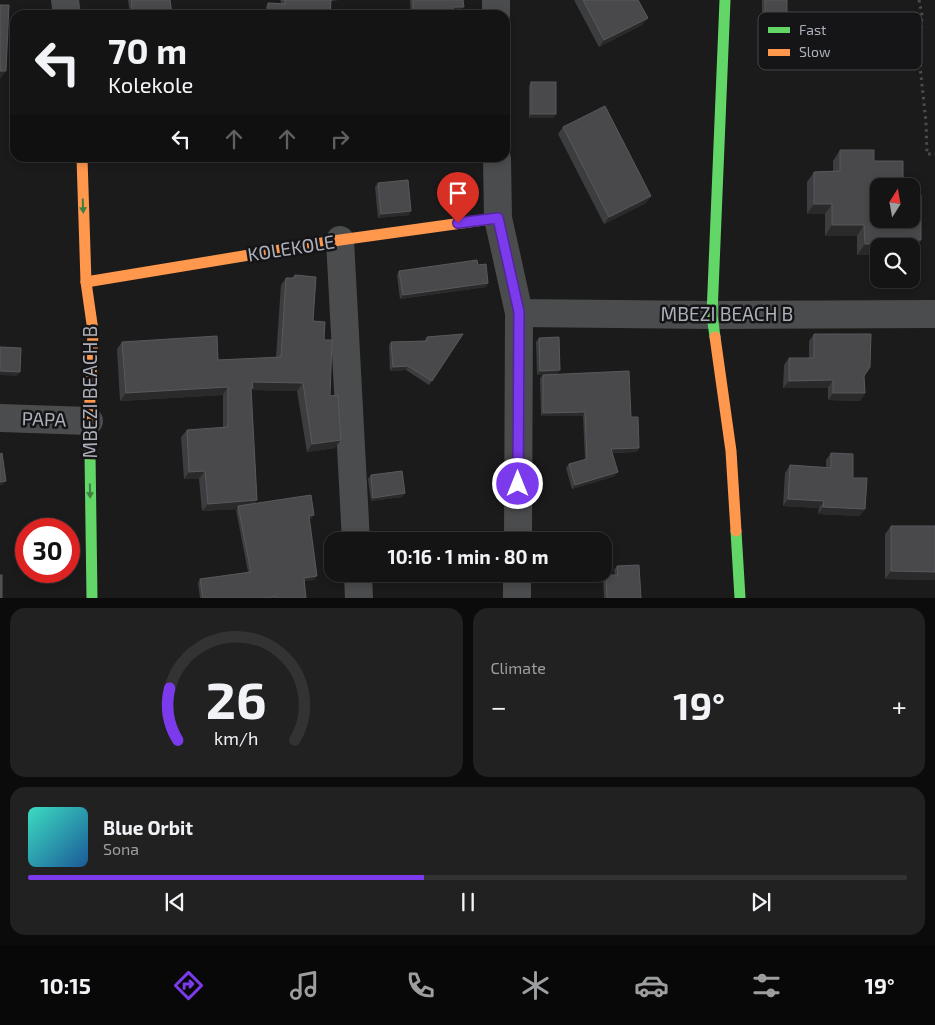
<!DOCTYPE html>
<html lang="en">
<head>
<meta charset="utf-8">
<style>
	:root { --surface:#141414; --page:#212122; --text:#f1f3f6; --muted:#9d9ea0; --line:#333334; --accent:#7c3aed }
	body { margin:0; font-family:"Exo 2",sans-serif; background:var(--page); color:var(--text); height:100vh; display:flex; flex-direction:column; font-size:19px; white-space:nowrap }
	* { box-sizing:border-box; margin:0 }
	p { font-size:16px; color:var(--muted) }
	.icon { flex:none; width:28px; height:28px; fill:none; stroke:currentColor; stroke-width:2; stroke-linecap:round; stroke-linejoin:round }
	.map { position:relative; height:598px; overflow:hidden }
	.side { display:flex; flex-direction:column; gap:10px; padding:10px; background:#0b0b0b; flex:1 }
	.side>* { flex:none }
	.banner { position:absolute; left:10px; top:10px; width:500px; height:152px; border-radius:15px; box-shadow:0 2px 8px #0003,0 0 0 1px var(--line); background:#141414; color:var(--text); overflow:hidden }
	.needle { width:32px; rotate:11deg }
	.tools { position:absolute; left:870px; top:178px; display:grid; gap:10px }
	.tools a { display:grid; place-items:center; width:50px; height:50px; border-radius:10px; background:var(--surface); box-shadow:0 2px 8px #0003,0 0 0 1px var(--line); font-size:25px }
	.speed { position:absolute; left:15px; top:518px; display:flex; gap:10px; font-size:25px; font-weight:700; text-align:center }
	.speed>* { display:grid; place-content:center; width:65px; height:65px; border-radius:50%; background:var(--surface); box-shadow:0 2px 8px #0003,0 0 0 1px var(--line); line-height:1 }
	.speed .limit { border:8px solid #d22; background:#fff; color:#111 }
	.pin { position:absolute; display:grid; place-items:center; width:42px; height:42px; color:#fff; margin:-51px -21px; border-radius:50% 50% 50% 0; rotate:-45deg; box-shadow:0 0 5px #0007 }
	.pin .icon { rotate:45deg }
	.me { position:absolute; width:55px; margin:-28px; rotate:0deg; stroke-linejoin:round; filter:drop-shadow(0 0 4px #0008) }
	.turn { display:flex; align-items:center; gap:18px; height:105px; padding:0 15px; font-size:22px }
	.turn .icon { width:65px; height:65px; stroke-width:2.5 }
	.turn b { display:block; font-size:35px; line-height:42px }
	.lanes { display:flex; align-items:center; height:48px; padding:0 15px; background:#0003; justify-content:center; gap:25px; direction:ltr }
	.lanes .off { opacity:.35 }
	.big { font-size:38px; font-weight:700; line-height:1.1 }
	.side .card { flex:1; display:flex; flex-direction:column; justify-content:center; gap:8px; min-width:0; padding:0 18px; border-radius:15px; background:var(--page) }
	.side .dial { align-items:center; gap:0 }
	.dial svg { height:130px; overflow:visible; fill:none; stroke:var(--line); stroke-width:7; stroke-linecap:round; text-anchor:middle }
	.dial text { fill:var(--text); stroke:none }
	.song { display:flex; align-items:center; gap:15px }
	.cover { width:60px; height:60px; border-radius:8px; background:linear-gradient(135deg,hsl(170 70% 55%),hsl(210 70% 35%)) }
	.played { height:5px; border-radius:2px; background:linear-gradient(90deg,var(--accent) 45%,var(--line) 45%) }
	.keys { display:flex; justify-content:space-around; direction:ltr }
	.heat { display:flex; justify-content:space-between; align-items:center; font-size:28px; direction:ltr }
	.side .tiles { flex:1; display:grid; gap:10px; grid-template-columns:1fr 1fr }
	.card:last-child { grid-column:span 2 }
	.trip { position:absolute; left:324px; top:532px; width:288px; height:50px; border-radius:15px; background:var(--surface); box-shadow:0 2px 8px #0003,0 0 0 1px var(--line); font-weight:700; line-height:50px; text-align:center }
	.tabs { display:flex; height:80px; justify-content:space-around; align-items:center; background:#080808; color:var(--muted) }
	.tabs .icon { width:35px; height:35px }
	.tabs .active { color:var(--accent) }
	.tabs b { font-size:22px; color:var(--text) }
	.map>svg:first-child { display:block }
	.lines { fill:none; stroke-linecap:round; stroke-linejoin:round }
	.path { stroke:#4c4d4f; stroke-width:3; stroke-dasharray:2.5 4; stroke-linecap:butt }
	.street { stroke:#4b4c4d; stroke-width:28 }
	.fast { stroke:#63d668; stroke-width:11 }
	.slow { stroke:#ff974d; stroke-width:11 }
	.wall { fill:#3c3d3e }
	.shaded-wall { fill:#2a2a2b }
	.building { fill:#49494c; stroke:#58595d }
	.oneway { fill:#407f44 }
	.route-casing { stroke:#51269a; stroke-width:12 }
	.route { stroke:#7c3aed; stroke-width:9 }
	.labels { text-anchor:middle; stroke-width:5; stroke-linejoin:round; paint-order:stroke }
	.street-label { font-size:19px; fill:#adb0ba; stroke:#151517 }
	.key { fill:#151517; stroke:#434448; stroke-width:1 }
	.key-label { font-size:14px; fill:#adb0ba }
</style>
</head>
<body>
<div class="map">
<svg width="935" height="598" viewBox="0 0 935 598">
	<rect width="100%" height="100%" fill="#1b1b1b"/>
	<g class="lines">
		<path class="path" d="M 919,0 L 922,15 L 919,57 L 926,122 L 927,154 L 935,154"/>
		<g class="street">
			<path d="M 65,0 L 67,15"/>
			<path d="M 496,0 L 496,15"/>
			<path d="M 497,158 L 498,218 L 519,313 L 518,541"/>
			<path d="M 340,240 L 356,541"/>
			<path d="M 519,313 L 712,315 L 935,314"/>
			<path d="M 0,418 L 89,421"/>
			<path d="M 358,574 L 359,598"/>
			<path d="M 517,598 L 517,574"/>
		</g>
		<g class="fast">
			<path d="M 715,337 L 712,315 L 725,0"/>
			<path d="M 90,454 L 92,598"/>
			<path d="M 736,531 L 740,598"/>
		</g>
		<g class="slow">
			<path d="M 82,158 L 86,282 L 93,331 L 89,421 L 90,454"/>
			<path d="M 86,282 L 340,240 L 498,218"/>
			<path d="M 715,337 L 731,451 L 736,531"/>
		</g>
	</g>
	<g class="wall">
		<path d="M 128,0 L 170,0 L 172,15 L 130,15 Z"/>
		<path d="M 280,0 L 339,0 L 331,1 L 330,15 L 265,15 L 266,7 L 268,3 L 282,4 Z"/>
		<path d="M 410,0 L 463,0 L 461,10 L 454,11 L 454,15 L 411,15 Z"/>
		<path d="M 574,0 L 638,0 L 642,25 L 599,47 Z"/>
		<path d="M 762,0 L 787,0 L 787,47 L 784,51 L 762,50 Z"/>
		<path d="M 531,82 L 554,118 L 529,118 L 529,86 Z"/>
		<path d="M 563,127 L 646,203 L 604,224 L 558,134 Z"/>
		<path d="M 840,150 L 874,161 L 879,186 L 921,240 L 914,250 L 911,250 L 911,246 L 879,246 L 878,255 L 857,255 L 857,236 L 825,236 L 825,214 L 807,214 L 807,182 L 814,172 L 833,171 L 833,161 Z"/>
		<path d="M 378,183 L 409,215 L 378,218 L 375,187 Z"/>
		<path d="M 399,271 L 488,283 L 486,287 L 400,299 L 397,275 Z"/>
		<path d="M 295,275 L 313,321 L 324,340 L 335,448 L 307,452 L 297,391 L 252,390 L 251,391 L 257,500 L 254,504 L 311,519 L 309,519 L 314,580 L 304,581 L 306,598 L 200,598 L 198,583 L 200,579 L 248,572 L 236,510 L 237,509 L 202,511 L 199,479 L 184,479 L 181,437 L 187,430 L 223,428 L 223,395 L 120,401 L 117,349 L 122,342 L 218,360 L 276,357 L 281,285 L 286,278 L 292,278 Z"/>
		<path d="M 463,334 L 429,385 L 406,370 L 390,371 L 389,346 L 391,342 L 424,341 L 427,337 Z"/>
		<path d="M 814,334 L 864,376 L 865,393 L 860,401 L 828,400 L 828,388 L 783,388 L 784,365 L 789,358 L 809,358 L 809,341 Z"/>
		<path d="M 539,338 L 557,374 L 631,417 L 639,448 L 637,452 L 612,453 L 615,476 L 572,489 L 566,468 L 569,464 L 585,460 L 583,416 L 541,416 L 540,378 L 543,375 L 552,374 L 537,375 L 536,342 Z"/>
		<path d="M 831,453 L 853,478 L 860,516 L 818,514 L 819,508 L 783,506 L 785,473 L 790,465 L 826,467 L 826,460 Z"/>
		<path d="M 371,475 L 405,493 L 402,497 L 371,501 L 368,479 Z"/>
		<path d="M 935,525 L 935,580 L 885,579 L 885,534 L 891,526 L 934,526 Z"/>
		<path d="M 617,566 L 641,598 L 604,598 L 603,579 L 606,575 L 615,575 L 614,570 Z"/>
	</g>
	<g class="shaded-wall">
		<path d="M 453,7 L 464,7 L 461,10 L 451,11 Z"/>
		<path d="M 648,18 L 642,25 L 599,47 L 604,40 Z"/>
		<path d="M 765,46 L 787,47 L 784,51 L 762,50 Z"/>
		<path d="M 0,71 L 6,71 L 1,78 L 0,78 Z"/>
		<path d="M 531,114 L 556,114 L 554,118 L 529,118 Z"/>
		<path d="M 651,196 L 646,203 L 604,224 L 609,217 Z"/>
		<path d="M 814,204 L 832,204 L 825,214 L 807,214 Z"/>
		<path d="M 411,211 L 409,215 L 378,218 L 381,214 Z"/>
		<path d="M 832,225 L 864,225 L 857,236 L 825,236 Z"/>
		<path d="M 885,240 L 921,240 L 914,250 L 911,250 L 911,246 L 879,246 L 879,254 L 878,255 L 857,255 L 865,244 Z"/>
		<path d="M 488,283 L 486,287 L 400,299 L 403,295 Z"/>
		<path d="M 408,366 L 406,370 L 390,371 L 393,367 Z"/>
		<path d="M 560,370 L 557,374 L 537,375 L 540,371 Z"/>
		<path d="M 0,371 L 20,372 L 17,376 L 0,375 Z"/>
		<path d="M 833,380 L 828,388 L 783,388 L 789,381 Z"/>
		<path d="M 252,382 L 303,383 L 297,391 L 252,390 L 247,396 Z"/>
		<path d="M 228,387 L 223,395 L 120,401 L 126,393 Z"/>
		<path d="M 833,393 L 865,393 L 860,401 L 828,400 Z"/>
		<path d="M 585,412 L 583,416 L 541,416 L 543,413 Z"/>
		<path d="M 341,440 L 335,448 L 307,452 L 312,444 Z"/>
		<path d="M 639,448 L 637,452 L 608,453 L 611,449 Z"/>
		<path d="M 205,471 L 199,479 L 184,479 L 189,472 Z"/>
		<path d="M 618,472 L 615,476 L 572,489 L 575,485 Z"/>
		<path d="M 6,481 L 3,485 L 0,485 L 0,482 Z"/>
		<path d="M 405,493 L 402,497 L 371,501 L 373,498 Z"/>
		<path d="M 788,499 L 824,501 L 819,508 L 783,506 Z"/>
		<path d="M 257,500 L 251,507 L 238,506 L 237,509 L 202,511 L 208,504 Z"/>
		<path d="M 823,507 L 865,509 L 860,516 L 818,514 Z"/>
		<path d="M 314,515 L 311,519 L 306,520 L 309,516 Z"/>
		<path d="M 891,571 L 935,572 L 935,580 L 885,579 Z"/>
		<path d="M 317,576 L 314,580 L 301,582 L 304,578 Z"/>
	</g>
	<g class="building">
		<path d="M 131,0 L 170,0 L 172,15 L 133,15 Z"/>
		<path d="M 284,0 L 331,0 L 330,15 L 268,15 L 268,3 L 286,4 Z"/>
		<path d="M 413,0 L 463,0 L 464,7 L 453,7 L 454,15 L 413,15 Z"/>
		<path d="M 583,0 L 638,0 L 648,18 L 604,40 Z"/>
		<path d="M 765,0 L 787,0 L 787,47 L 765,46 Z"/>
		<path d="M 0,5 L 9,5 L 6,71 L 0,71 Z"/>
		<rect x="531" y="82" width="25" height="32"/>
		<path d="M 605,106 L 651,196 L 609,217 L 563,127 Z"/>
		<path d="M 840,150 L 874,150 L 874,161 L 903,161 L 903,186 L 879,186 L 879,219 L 911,219 L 911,195 L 921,195 L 921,240 L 885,240 L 885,244 L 865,244 L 864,225 L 832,225 L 832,204 L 814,204 L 814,172 L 840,171 Z"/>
		<path d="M 408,180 L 411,211 L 381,214 L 378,183 Z"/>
		<path d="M 477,260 L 478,265 L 486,264 L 488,283 L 403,295 L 399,271 Z"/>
		<path d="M 295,275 L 316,277 L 313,321 L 325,322 L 324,340 L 332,340 L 330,396 L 338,395 L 341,440 L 312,444 L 303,383 L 252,382 L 253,388 L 251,388 L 257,500 L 208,504 L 205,471 L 189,472 L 187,430 L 228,427 L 228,387 L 126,393 L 122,342 L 217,336 L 218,360 L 281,357 L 286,278 L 294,278 Z"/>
		<path d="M 463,334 L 432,381 L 408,366 L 393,367 L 391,342 L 427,341 L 427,337 Z"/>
		<path d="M 814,334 L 871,334 L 870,367 L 864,376 L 865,393 L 833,393 L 833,380 L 789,381 L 789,358 L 814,358 Z"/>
		<path d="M 559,337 L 560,370 L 540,371 L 539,338 Z"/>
		<path d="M 0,347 L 21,348 L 20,372 L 0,371 Z"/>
		<path d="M 629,371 L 631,417 L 638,417 L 639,448 L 611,449 L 618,472 L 575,485 L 569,464 L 587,459 L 585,412 L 543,413 L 543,375 Z"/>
		<path d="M 2,453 L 6,481 L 0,482 L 0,454 Z"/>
		<path d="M 831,453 L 853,454 L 853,478 L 867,478 L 865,509 L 823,507 L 824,501 L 788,499 L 790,465 L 831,468 Z"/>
		<path d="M 402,471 L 405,493 L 373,498 L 371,475 Z"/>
		<path d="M 311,495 L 314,515 L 309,516 L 317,576 L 304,578 L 306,598 L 275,598 L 275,596 L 269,598 L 203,598 L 200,579 L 251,572 L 238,506 Z"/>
		<path d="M 891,526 L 935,526 L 935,572 L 891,571 Z"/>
		<path d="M 639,565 L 641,598 L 607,598 L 606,575 L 618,575 L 617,566 Z"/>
		<rect x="0" y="575" width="2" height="23"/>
	</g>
	<defs><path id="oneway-solid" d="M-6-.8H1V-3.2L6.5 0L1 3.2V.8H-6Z" transform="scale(1.25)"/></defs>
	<g class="oneway">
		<use href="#oneway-solid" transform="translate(83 206) rotate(88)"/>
		<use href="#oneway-solid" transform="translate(90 491) rotate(89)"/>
	</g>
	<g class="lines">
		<defs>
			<path id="route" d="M 458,223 L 498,218 L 519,312 L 518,484"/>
		</defs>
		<use href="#route" class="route-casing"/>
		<use href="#route" class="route"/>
	</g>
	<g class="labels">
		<g class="street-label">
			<text transform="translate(291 248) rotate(-9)" y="7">KOLEKOLE</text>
			<text x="727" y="321">MBEZI BEACH B</text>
			<text transform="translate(90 392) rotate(-90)" y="7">MBEZI BEACH B</text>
			<text transform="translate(44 419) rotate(2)" y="7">PAPA</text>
		</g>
	</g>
	<rect x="758" y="12" width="164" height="58" rx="8" class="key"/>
	<rect x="768" y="27" width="22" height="6" fill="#63d668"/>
	<rect x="768" y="49" width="22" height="7" fill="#ff974d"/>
	<g class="key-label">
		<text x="799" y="35">Fast</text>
		<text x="799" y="57">Slow</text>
	</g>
</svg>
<div class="tools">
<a><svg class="needle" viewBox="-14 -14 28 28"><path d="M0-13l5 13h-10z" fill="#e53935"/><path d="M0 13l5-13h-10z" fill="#9d9ea0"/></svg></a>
<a><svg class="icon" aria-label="search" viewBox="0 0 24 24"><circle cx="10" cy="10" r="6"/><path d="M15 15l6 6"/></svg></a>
</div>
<div class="speed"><div class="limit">30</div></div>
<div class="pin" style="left:458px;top:223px;background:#d93025"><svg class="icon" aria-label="arrive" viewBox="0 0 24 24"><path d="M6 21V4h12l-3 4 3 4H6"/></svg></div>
<svg class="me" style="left:518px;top:484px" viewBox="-20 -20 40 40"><circle r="17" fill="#7c3aed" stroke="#fff" stroke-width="3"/><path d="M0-11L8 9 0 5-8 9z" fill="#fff"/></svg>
<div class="trip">10:16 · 1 min · 80 m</div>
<div class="banner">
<div class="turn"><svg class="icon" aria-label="left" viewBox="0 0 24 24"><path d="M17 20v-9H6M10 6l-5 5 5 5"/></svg><div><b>70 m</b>Kolekole</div></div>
<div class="lanes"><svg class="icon" aria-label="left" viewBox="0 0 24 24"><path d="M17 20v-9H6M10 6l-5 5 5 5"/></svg><svg class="icon off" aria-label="ahead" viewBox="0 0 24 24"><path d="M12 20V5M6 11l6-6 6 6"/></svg><svg class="icon off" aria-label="ahead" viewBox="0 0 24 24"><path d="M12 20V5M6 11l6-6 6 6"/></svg><svg class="icon off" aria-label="right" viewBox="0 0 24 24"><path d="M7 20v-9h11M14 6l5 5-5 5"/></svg></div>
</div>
</div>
<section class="side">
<div class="tiles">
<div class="card dial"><svg viewBox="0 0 100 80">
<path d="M14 69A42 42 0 1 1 86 69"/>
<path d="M14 69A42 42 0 0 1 9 37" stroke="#7c3aed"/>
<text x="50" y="56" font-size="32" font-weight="700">26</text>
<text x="50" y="72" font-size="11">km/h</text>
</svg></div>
<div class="card"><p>Climate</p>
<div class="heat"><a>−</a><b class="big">19°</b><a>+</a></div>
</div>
<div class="card">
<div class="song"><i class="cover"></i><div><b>Blue Orbit</b><p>Sona</p></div></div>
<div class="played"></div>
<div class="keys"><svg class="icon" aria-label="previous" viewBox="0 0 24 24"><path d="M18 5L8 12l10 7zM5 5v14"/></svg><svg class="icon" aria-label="pause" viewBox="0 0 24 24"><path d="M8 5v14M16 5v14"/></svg><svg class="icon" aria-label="next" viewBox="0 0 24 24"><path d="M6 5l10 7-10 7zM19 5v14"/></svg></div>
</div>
</div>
</section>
<nav class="tabs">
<b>10:15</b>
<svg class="icon active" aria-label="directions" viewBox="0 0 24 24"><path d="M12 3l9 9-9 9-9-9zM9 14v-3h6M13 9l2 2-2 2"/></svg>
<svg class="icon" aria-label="music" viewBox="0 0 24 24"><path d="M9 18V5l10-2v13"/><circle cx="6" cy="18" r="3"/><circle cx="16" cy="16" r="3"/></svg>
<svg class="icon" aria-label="phone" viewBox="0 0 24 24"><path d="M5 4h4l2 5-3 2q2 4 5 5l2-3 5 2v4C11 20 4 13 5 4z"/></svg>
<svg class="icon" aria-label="climate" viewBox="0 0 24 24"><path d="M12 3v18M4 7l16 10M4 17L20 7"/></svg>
<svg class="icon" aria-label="car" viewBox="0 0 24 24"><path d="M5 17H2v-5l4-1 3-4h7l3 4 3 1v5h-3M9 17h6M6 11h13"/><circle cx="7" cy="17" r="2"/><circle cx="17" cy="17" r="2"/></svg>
<svg class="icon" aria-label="filters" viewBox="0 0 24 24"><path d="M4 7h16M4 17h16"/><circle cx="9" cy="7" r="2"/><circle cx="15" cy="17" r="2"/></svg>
<b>19°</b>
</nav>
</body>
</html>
